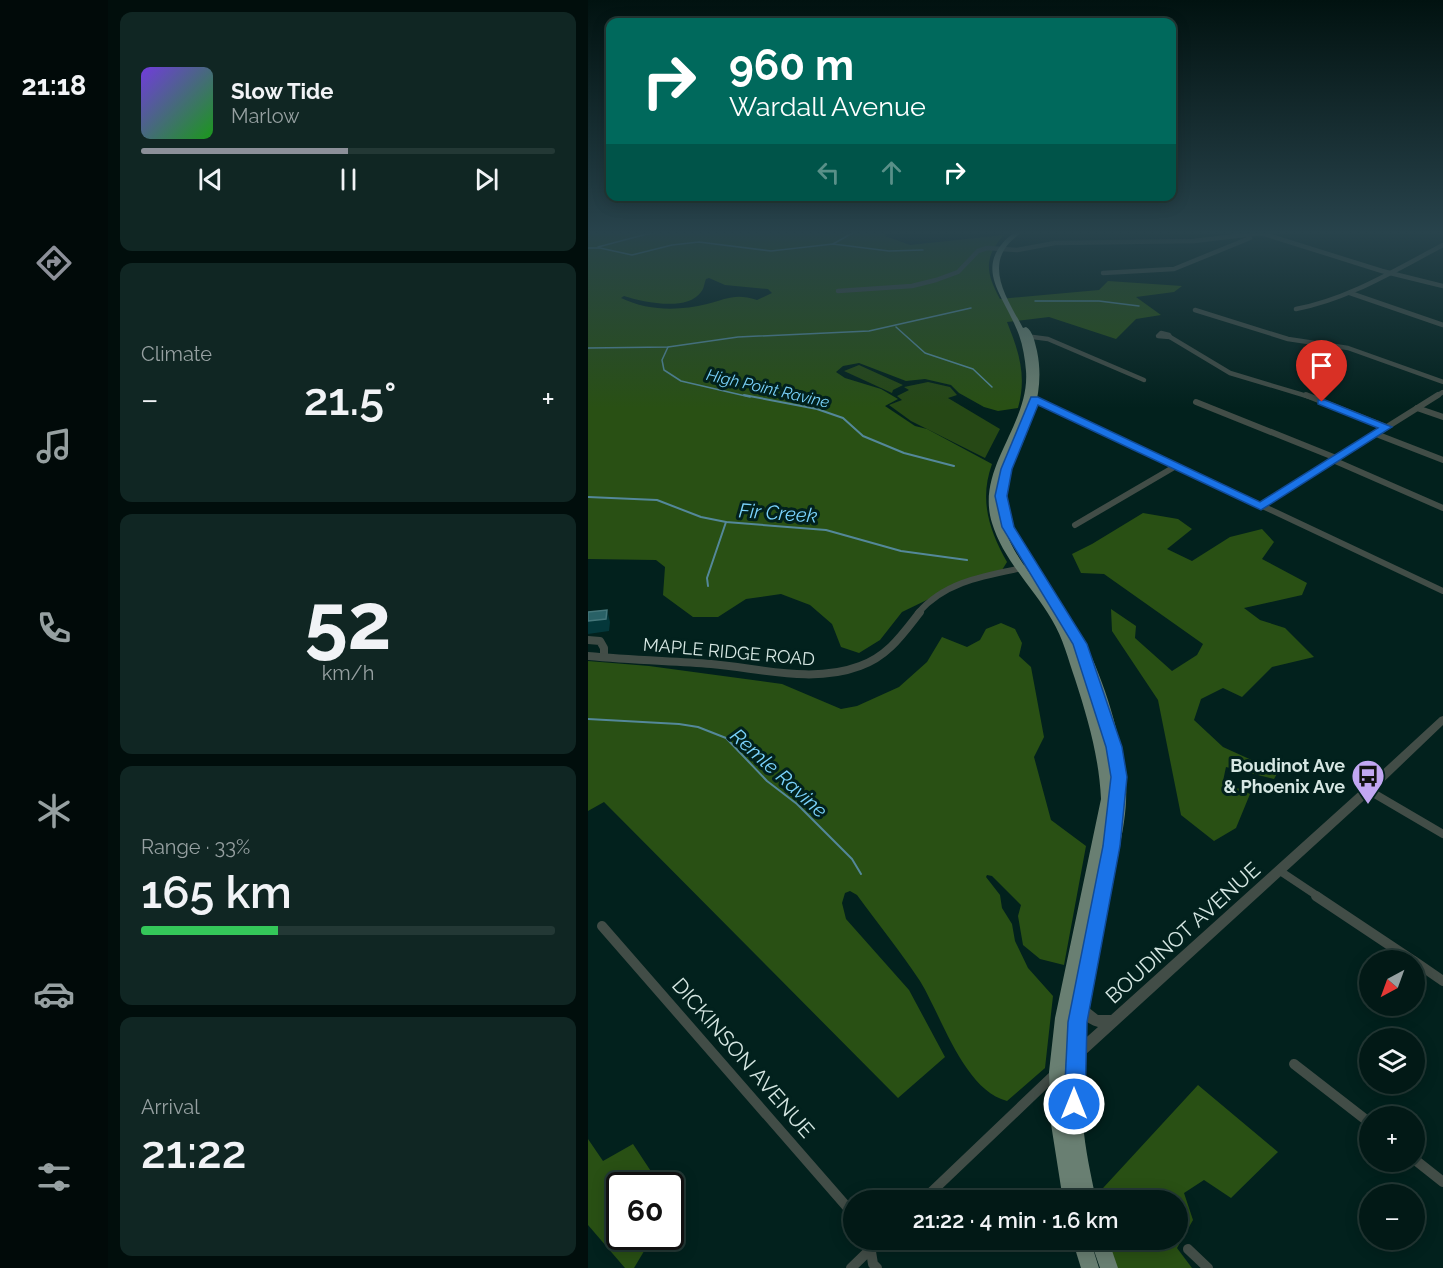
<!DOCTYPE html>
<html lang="en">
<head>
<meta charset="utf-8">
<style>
	:root { --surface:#021916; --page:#102623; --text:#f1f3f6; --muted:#96a0a1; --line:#233835; --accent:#8c9099 }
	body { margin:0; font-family:Raleway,sans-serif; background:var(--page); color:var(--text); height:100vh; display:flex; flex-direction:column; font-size:22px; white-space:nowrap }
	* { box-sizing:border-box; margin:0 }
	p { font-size:20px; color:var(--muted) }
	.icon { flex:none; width:33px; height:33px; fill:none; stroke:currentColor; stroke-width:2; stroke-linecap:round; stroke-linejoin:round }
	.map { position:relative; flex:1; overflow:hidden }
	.panel { display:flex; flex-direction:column; gap:12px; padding:12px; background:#010e0c; width:480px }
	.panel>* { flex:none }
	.banner { position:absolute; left:18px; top:18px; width:570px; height:183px; border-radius:12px; box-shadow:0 3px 15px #0003,0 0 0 2px var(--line); background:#00695c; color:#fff; overflow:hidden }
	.needle { width:39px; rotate:221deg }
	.tools { position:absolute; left:771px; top:950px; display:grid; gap:12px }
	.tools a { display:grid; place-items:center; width:66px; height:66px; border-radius:50%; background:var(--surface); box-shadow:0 3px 15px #0003,0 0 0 2px var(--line); font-size:30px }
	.speed { position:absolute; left:18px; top:1172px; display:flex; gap:12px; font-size:30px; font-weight:700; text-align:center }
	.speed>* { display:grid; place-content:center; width:78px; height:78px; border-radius:50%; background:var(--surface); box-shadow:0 3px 15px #0003,0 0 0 2px var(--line); line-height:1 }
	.speed .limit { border:3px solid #111; border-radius:9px; background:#fff; color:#111 }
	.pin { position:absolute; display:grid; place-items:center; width:51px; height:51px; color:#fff; margin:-62px -26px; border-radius:50% 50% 50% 0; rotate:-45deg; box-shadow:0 0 6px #0007 }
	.pin .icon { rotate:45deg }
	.me { position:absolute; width:66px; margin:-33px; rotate:0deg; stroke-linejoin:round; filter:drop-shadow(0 0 4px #0008) }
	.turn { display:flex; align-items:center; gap:21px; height:126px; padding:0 24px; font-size:27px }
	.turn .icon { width:78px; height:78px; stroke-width:2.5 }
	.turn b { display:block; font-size:42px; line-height:51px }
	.lanes { display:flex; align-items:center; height:57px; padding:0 24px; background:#0003; justify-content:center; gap:30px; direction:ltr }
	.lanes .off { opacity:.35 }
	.big { font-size:45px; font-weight:600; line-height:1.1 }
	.panel .tile { flex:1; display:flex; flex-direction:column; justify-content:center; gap:9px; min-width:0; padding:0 21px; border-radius:12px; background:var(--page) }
	.panel .dial { align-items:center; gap:0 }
	.dial b { font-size:78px; line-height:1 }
	.song { display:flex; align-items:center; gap:18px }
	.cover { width:72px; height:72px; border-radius:9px; background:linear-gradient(135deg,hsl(260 70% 55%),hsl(120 70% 35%)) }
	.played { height:6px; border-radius:3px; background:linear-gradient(90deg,var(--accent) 50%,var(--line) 50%) }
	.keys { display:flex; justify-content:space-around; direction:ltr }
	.heat { display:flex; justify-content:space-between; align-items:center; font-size:33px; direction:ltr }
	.charge { height:9px; border-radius:4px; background:linear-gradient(90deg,#34c759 33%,var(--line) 0) }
	.trip { position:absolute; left:255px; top:1190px; width:345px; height:60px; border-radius:30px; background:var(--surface); box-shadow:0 3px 15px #0003,0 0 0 2px var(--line); font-weight:600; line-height:60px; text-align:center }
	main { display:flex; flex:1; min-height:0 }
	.menu { display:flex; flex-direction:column; width:108px; justify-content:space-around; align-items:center; background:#010a09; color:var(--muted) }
	.menu .icon { width:42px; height:42px }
	.menu .active { color:var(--accent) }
	.menu b { font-size:27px; color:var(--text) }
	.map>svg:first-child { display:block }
	.green { fill:#264815 }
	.forest { fill:#295014; fill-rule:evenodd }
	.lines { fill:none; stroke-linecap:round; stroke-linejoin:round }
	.stream-far1 { stroke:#54889a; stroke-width:1.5 }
	.stream { stroke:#54889a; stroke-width:2 }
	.minor-far3 { stroke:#424d47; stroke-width:4.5 }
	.minor-far2 { stroke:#424d47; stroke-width:6 }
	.minor-far1 { stroke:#424d47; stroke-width:8 }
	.minor { stroke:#424d47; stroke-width:10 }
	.tertiary { fill:#424d47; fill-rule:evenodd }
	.primary { fill:#697f72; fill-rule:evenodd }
	.shaded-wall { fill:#04373a }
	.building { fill:#296166; stroke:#44767a; stroke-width:1.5 }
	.route { fill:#1a73e8; stroke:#114b97; stroke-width:1.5 }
	.labels { text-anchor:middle; stroke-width:6; stroke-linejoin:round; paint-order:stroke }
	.far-water-label { font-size:16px; font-style:italic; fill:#7ad2fc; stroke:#02211d }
	.street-label { font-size:18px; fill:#d6e7e3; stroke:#02211d }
	.poi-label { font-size:18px; font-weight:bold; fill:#d6e7e3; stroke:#02211d; text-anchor:end }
	.water-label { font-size:20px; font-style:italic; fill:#7ad2fc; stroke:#02211d }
	.near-street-label { font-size:21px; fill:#d6e7e3; stroke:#02211d }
</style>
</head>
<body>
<main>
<nav class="menu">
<b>21:18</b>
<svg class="icon active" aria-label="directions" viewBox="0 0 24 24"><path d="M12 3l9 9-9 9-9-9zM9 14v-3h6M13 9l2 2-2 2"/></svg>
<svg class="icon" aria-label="music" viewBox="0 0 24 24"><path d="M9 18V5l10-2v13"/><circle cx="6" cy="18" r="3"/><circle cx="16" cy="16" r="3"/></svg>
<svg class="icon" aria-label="phone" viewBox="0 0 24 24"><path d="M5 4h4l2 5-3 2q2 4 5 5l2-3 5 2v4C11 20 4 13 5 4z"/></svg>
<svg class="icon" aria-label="climate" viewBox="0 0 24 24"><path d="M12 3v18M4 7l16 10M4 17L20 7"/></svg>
<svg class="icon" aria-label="car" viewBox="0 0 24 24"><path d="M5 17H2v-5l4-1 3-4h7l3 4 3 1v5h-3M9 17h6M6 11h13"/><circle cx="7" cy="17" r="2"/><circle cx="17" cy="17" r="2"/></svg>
<svg class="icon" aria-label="filters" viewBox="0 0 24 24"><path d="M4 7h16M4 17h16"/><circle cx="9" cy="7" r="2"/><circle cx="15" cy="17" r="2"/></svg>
</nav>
<section class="panel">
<div class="tile">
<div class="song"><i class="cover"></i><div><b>Slow Tide</b><p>Marlow</p></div></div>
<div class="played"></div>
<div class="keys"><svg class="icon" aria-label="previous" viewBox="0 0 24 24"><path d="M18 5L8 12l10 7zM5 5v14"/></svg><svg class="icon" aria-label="pause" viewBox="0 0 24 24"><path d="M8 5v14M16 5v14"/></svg><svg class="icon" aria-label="next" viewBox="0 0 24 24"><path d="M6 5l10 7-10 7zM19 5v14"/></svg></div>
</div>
<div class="tile"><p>Climate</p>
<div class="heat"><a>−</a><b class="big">21.5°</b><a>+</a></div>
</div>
<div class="tile dial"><b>52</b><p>km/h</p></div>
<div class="tile"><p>Range · 33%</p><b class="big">165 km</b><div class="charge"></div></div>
<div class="tile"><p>Arrival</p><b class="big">21:22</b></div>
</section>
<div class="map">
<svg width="855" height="1268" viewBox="0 0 855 1268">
	<rect width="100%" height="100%" fill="#02211d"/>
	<g class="green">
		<path d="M 271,365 L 315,385 L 305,390 L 304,393 L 256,371 Z"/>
		<path d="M 340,382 L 362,387 L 369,395 L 360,398 L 412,429 L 397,458 L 323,421 L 301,405 L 314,400 L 309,396 L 321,390 L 316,387 Z"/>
	</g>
	<g class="forest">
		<path d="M 0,231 L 321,231 L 299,233 L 297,236 L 322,245 L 416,235 C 395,258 398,273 412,299 L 511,290 L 520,281 L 594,286 L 586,292 L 548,297 L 573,315 L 548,319 L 528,339 L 461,317 L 419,322 C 431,352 439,376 430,408 L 410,411 L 396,407 L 371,393 L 363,385 L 337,379 L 318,381 L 271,363 L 255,366 L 248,372 L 257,378 L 293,389 L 310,399 L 297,406 L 327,426 L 339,429 L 404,464 C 391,500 401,530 419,562 L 414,570 L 374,583 L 314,612 L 292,640 L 271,653 L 253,647 L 244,624 L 222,605 L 193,594 L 158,599 L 130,617 L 105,617 L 75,595 L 77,567 L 68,560 L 0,559 ZM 121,278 L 137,285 L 180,289 L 184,293 L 169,300 C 147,293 139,299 119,304 C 91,311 60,311 33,298 L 36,296 C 55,302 99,312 113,292 C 116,289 116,284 118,279 Z"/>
		<path d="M 555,513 L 590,519 L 604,529 L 579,549 L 604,561 L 642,537 L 674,529 L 686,542 L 674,559 L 719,583 L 714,595 L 656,608 L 672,620 L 697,628 L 726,657 L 684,667 L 654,697 L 635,688 L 613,699 L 606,720 L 635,747 L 690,772 L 686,779 L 638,767 L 635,781 L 662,794 L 648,828 L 626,841 L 593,815 L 570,700 L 524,631 L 523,609 L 548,626 L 547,638 L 584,671 L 609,655 L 615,644 L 516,574 L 493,573 L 484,554 L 504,544 Z"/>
		<path d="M 413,623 L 427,629 L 434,643 L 431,656 L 443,667 L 456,737 L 446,757 L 463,820 L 498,846 L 476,965 L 452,959 L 435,945 L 430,916 L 433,905 L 404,876 L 399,875 L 398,877 L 412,895 L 414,908 L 424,924 L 427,941 L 440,968 L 465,996 L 457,1068 L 419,1101 C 376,1090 354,1017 332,981 C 313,952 290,924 269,895 L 262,891 L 257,893 L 254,903 L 258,919 L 321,990 L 357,1057 L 310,1098 L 16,802 L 0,811 L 0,661 L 61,666 L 194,684 L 253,709 L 269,706 L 311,687 L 339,662 L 354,637 L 379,647 L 392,640 L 398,629 Z"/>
		<path d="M 610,1085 L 690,1152 L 643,1198 L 616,1180 L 596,1193 L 605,1220 L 589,1248 L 604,1268 L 521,1268 L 511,1239 L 590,1239 L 590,1200 L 504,1200 Z"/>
		<path d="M 0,1139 L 15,1161 L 45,1144 L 70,1182 L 67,1185 L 32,1185 L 32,1236 L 65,1236 L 46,1268 L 37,1268 L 0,1225 Z"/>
	</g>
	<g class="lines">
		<g class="stream-far1">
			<path d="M 245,244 L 268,231"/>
			<path d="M 10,247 L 59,234 L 83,231"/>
			<path d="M 0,248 L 12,248 L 44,255 L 84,245 L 111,242 L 183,251 L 245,244 L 301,251 L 335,250"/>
			<path d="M 447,301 L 511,301 L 551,306"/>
			<path d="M 308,327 L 337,353 L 385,369 L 404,387"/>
			<path d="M 80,347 L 74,360 L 76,370 L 93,381 L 162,397"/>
			<path d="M 0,348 L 80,347 L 150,337 L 281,331 L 383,308"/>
		</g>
		<g class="stream">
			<path d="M 156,395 L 229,409 L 255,418 L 275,436 L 316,453 L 366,466"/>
			<path d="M 0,497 L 69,500 L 113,517 L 138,522 L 238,530 L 313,551 L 379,560"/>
			<path d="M 120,586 L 119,578 L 138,522"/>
			<path d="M 0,719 L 91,724 L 110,727 L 138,738 L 179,781 L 209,804 L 264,859 L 273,874"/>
		</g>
		<g class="minor-far3">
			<path d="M 515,273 L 586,269 L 662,238"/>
			<path d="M 250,291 L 324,286 L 348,280 L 370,272 L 390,251 L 399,248 L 429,250 L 467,243 L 606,241 L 673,233 L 794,271 L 855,286"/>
			<path d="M 762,293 L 855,325"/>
			<path d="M 708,309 C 761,299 807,270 855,245"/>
			<path d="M 607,310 L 700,339 L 760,348 L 855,382"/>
			<path d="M 573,333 L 581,335 L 582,337 L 570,336 Z"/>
			<path d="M 437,336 L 460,339 L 556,380"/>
			<path d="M 582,337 L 642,373 L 722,397"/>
			<path d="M 847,397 L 855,392"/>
		</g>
		<g class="minor-far2">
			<path d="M 718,395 L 798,427"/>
			<path d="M 443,397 L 855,591"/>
			<path d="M 608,402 L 748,458"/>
			<path d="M 829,408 L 855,417"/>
			<path d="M 788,434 L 855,460"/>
			<path d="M 745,460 L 855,508"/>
			<path d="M 673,506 L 850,395"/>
			<path d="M 487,525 L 588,466"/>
			<path d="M 330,613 C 359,579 403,575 444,566"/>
		</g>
		<g class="minor-far1">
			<path d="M 0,640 L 12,641 L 16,648 L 16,657"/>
			<path d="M 0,656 C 41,660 82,661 123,664 C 172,668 224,684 272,666 C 300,656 314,635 332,612"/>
			<path d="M 780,790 L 855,834"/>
			<path d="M 692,871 L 731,897"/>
		</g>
		<g class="minor">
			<path d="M 728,896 L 824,960"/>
			<path d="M 14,926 L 266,1215"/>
			<path d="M 826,961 L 855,981"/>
			<path d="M 706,1064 L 782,1123"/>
			<path d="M 826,1159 L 855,1182"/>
			<path d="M 335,1200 L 467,1074"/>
			<path d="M 281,1239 L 285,1264 L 289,1268"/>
			<path d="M 600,1249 L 620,1268"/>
			<path d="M 263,1268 L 293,1239"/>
		</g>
		<g class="tertiary">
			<path d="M 841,231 L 855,231 L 855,235 L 842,232 Z"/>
			<path d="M 855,716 L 855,725 L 784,793 L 474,1076 L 469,1078 L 464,1076 L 462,1072 L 464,1068 L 510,1027 C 501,1025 490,1016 486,1008 L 488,1004 L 492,1002 L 496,1004 L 510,1015 L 523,1015 L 776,787 L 852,717 Z"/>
		</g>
		<g class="primary">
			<path d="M 428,231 L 435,231 C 428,237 419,243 415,252 C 402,276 424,307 435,328 L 438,327 C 445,331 447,343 449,351 C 456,384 447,415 434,445 C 427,461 417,478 418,497 C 423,546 463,585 487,625 C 511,664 531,727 537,773 C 543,818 526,865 517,909 C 504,979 490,1051 495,1123 C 497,1149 503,1175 508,1200 L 492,1200 L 491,1197 L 491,1200 L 475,1200 L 463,1124 L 461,1072 L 467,1018 L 513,799 C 511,757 500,719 487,679 C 480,659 475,638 464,620 C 445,587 415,560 404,523 C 387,468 442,425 438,371 C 437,359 435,346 431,335 C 416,294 381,266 428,231 ZM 410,499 L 419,533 L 443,575 C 425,551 413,529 410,499 ZM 483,637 C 505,679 528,750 525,798 C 522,742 504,688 483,637 ZM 525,800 C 522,838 511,876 503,913 C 488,983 478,1052 479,1124 L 477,1072 L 481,1018 Z"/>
			<path d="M 484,1239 L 502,1239 L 511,1268 L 493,1268 Z"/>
			<path d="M 502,1239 L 520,1239 L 530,1268 L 512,1268 Z"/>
		</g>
	</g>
	<path class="shaded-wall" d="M 19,610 L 22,622 L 21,631 L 0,634 L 0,621 Z"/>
	<path class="building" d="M 19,610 L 18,619 L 0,621 L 0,612 Z"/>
	<linearGradient id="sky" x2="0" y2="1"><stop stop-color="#011210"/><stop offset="0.57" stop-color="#28434c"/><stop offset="1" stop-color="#28434c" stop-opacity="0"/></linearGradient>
	<rect width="855" height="408" fill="url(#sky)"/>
	<path class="route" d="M 443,397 L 450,397 L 672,502 L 790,428 L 730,404 L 730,400 L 737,400 L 804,427 L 673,510 L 450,405 L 424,469 L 419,496 L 426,527 L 499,644 L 534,747 L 539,777 L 532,846 L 499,1022 L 497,1104 L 494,1111 L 486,1114 L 479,1111 L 476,1104 L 480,1022 L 515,846 L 523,777 L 518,747 L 485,644 L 414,527 L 407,496 L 413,469 Z"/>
	<defs>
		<symbol id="bus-pin" viewBox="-11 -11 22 30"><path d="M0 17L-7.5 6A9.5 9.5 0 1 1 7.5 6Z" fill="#c2a7f2" stroke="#02211d"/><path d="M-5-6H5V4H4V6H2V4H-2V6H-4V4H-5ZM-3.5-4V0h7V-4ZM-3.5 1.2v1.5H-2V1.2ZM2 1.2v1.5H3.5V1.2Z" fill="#111"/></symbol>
	</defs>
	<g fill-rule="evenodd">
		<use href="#bus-pin" x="761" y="757" width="38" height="52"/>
	</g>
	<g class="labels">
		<g class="far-water-label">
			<text transform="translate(180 388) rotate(13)" y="6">High Point Ravine</text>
		</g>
		<g class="street-label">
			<text transform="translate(141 652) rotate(5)" y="6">MAPLE RIDGE ROAD</text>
		</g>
		<g class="poi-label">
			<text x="757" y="772">Boudinot Ave<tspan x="757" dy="21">&amp; Phoenix Ave</tspan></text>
		</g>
		<g class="water-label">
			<text transform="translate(190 513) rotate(4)" y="7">Fir Creek</text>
			<text transform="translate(191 773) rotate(42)" y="7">Remle Ravine</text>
		</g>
		<g class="near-street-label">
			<text transform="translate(595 933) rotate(-42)" y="7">BOUDINOT AVENUE</text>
			<text transform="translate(155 1058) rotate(49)" y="7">DICKINSON AVENUE</text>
		</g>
	</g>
</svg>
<div class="tools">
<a><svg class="needle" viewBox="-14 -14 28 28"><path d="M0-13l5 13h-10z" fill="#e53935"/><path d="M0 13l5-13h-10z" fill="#96a0a1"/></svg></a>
<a><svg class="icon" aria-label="layers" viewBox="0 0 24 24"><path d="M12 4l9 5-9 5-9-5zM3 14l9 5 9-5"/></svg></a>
<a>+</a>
<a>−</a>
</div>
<div class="speed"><div class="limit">60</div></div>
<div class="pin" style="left:734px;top:402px;background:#d93025"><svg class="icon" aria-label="arrive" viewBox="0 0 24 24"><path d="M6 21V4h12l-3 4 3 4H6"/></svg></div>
<svg class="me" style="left:486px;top:1104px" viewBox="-20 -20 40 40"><circle r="17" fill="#1a73e8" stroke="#fff" stroke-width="3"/><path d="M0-11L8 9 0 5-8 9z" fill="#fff"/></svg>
<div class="trip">21:22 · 4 min · 1.6 km</div>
<div class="banner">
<div class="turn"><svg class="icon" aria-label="right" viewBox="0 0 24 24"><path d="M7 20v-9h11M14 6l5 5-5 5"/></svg><div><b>960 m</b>Wardall Avenue</div></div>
<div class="lanes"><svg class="icon off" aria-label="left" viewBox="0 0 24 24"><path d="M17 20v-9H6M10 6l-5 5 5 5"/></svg><svg class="icon off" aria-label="ahead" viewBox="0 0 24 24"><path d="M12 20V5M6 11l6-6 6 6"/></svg><svg class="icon" aria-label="right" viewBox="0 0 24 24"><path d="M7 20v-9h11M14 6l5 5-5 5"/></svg></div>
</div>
</div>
</main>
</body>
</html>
